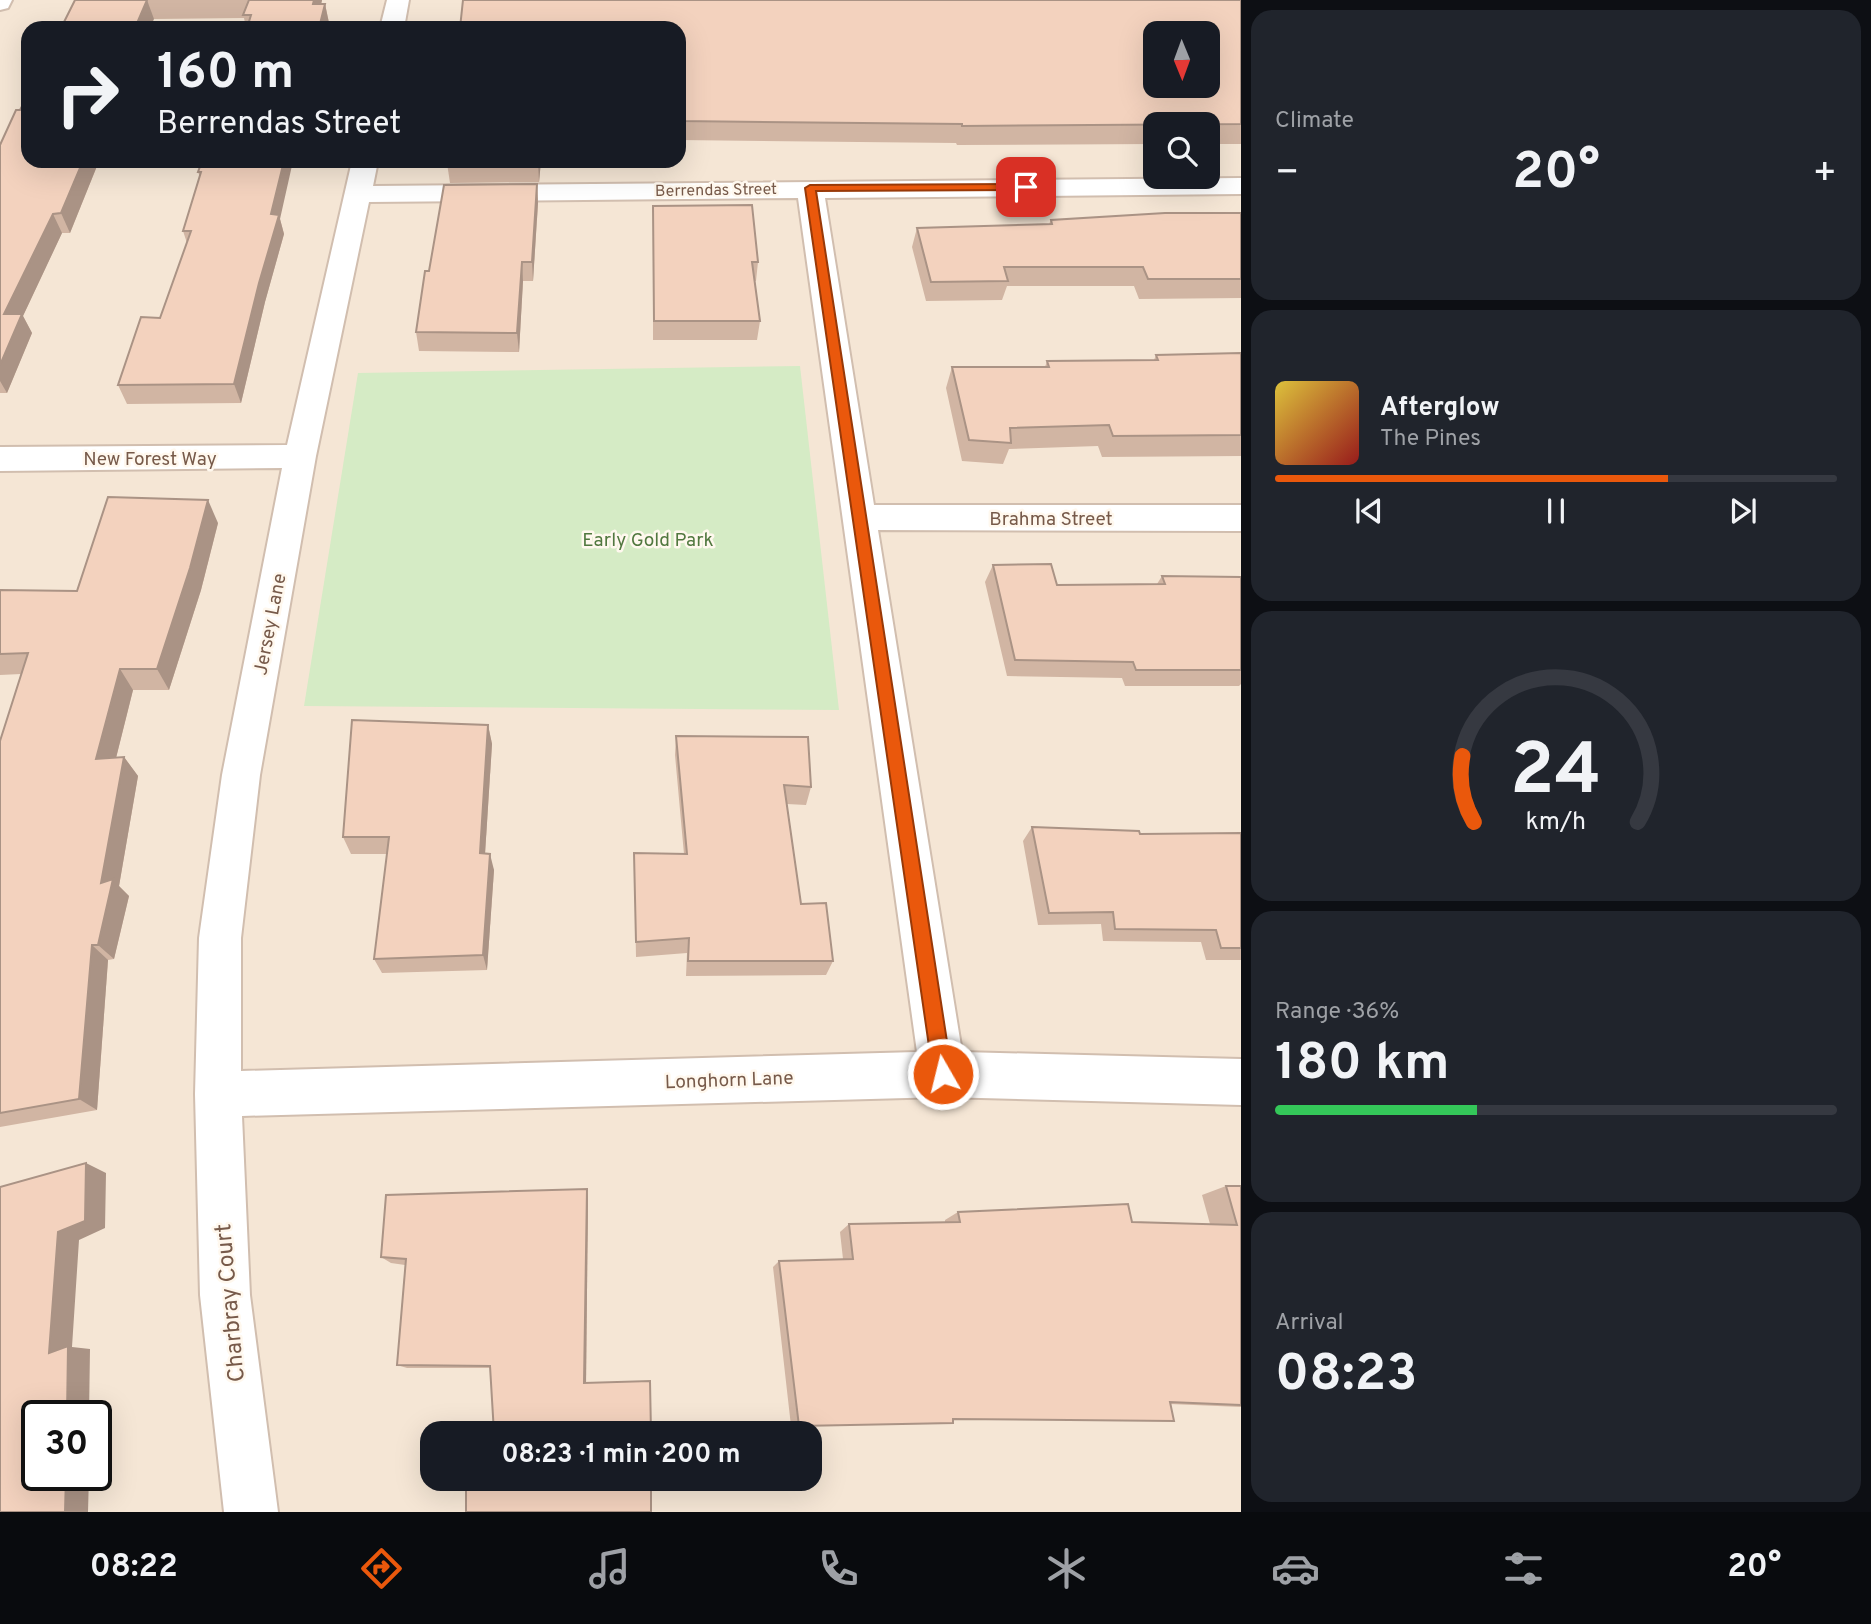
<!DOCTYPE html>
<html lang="en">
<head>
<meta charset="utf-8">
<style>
	:root { --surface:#171b24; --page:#20242c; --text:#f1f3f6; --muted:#9ea1a6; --line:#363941; --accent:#ea580c }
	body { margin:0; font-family:Overpass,sans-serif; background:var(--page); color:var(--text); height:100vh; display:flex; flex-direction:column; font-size:26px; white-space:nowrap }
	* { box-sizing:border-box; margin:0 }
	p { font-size:23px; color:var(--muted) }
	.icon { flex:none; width:38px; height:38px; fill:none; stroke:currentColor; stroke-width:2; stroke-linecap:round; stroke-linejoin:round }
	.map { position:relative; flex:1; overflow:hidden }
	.side { display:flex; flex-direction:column; gap:10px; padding:10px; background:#0d0f14; width:630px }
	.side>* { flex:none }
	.hud { position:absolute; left:21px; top:21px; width:665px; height:147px; border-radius:21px; box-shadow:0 7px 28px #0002; background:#171b24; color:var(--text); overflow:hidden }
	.needle { width:46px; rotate:179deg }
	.buttons { position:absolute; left:1143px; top:21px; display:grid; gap:14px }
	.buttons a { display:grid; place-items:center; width:77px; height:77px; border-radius:14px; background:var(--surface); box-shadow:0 7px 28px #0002; font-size:35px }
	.speed { position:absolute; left:21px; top:1400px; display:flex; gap:14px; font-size:35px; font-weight:700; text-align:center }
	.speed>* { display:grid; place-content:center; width:91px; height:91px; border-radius:50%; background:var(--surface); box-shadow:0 7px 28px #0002; line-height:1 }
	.speed .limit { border:4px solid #111; border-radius:10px; background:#fff; color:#111 }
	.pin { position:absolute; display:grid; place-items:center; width:60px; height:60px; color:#fff; margin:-30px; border-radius:14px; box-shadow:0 4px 10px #0006 }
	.me { position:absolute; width:77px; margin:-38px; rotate:352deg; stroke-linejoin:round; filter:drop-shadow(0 0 5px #0008) }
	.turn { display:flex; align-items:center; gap:24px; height:147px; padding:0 21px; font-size:32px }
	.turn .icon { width:91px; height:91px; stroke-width:2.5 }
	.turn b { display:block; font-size:49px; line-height:60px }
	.big { font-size:52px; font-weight:700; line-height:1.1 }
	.side .tile { flex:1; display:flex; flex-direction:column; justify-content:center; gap:10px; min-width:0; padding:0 24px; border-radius:21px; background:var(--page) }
	.side .dial { align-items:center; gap:0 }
	.dial svg { height:182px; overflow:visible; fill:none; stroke:var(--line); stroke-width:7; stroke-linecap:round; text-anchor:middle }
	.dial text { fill:var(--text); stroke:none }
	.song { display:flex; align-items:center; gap:21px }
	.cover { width:84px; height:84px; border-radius:10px; background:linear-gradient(135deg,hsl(50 70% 55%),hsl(0 70% 35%)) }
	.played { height:7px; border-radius:4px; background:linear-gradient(90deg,var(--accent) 70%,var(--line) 70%) }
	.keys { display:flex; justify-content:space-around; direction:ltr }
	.heat { display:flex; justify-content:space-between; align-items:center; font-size:38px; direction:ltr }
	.charge { height:10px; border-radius:5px; background:linear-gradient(90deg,#34c759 36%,var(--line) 0) }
	.trip { position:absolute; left:420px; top:1421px; width:402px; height:70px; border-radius:21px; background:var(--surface); box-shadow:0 7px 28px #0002; font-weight:700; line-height:70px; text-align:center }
	.tabs { display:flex; height:112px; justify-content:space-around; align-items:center; background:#090b0e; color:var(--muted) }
	.tabs .icon { width:49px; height:49px }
	.tabs .on { color:var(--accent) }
	.tabs b { font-size:32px; color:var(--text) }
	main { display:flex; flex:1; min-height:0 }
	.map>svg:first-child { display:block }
	.residential { fill:#f5e6d5; fill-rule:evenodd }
	.green { fill:#d5ebc5 }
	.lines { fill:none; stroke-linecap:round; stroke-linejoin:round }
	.minor-casing { stroke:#d1beaf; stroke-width:4 }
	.minor { fill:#fff; fill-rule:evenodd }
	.wall { fill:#d1b5a3 }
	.shaded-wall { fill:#aa9385 }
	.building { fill:#f3d2be; stroke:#aa9385; stroke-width:2; fill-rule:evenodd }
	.route { fill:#ea580c; stroke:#983908; stroke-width:2 }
	.labels { text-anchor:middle; stroke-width:5; stroke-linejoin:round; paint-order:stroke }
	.far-street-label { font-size:16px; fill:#775a4a; stroke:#fff8ee }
	.street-label { font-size:19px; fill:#775a4a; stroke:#fff8ee }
	.park-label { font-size:19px; fill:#51783f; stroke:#fff8ee }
	.near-street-label { font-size:23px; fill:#775a4a; stroke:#fff8ee }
</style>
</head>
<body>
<main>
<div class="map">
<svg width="1241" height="1512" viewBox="0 0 1241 1512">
	<rect width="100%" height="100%" fill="#fdf4e7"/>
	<path class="residential" d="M 0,0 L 1241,0 L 1241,1512 L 0,1512 ZM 28,28 L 679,28 L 679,161 L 28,161 ZM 1155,33 L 1208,33 L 1208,86 L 1155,86 ZM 1155,124 L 1208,124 L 1208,177 L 1155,177 ZM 37,1416 L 96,1416 L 96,1475 L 37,1475 ZM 432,1433 L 810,1433 L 810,1479 L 432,1479 Z"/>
	<path class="green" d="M 800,366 L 839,710 L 304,706 L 358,373 Z"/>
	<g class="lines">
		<defs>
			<g id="minor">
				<path d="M 0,0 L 12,0 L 8,8 L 0,10 Z"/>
				<path d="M 387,0 L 409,0 L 404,28 L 380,28 Z"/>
				<path d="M 352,161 L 378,161 L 373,186 L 1241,178 L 1241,194 L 825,198 L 874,505 L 1241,505 L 1241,531 L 878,530 L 962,1052 L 1241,1059 L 1241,1105 L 943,1097 L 242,1116 L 250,1295 L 278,1512 L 224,1512 L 200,1295 L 195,1094 L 199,938 L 222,775 L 282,468 L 0,471 L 0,447 L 287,445 ZM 798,198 L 917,1052 L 241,1071 L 241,938 L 260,775 L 316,456 L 369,202 Z"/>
			</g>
		</defs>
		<use href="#minor" class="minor-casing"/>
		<use href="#minor" class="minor"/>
	</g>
	<g class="wall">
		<path d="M 75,0 L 322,0 L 321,4 L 325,4 L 329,23 L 328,28 L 246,28 L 244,18 L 154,19 Z"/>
		<path d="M 1241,0 L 1241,144 L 1208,144 L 1208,124 L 1155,124 L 1155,144 L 957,145 L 956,143 L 679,140 L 679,28 Z"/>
		<path d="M 0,145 L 99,161 L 70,233 L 62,233 L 23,316 L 32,333 L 7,393 L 0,393 Z"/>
		<path d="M 202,161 L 280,219 L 284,234 L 265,302 L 241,403 L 127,404 L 118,385 L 160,318 L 187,243 L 183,231 L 200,177 L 198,172 Z"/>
		<path d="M 541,161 L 539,182 L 450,183 L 447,163 Z"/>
		<path d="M 537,184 L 538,203 L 533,281 L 523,281 L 519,352 L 419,351 L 416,332 L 429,271 Z"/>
		<path d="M 653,206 L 758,262 L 756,281 L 755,281 L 760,321 L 757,340 L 653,340 Z"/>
		<path d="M 1241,213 L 1241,298 L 1139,299 L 1134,286 L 1007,286 L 1002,300 L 926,301 L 912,247 L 917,228 L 1049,224 L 1051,220 Z"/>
		<path d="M 1241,353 L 1241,456 L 1102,457 L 1098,446 L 1009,449 L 1003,464 L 962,461 L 946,388 L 952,367 L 1045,367 L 1047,361 L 1154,360 L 1156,355 Z"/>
		<path d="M 218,523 L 201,590 L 169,690 L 133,690 L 116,758 L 124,757 L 138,776 L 119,886 L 129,896 L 114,959 L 108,960 L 97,1110 L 0,1127 L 0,741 L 21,674 L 0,675 L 0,590 L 77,591 Z"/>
		<path d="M 993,565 L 1057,585 L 1157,584 L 1162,576 L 1241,577 L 1241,684 L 1239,686 L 1125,686 L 1122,678 L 1007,676 L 985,582 Z"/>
		<path d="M 488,725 L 492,744 L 485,854 L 494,870 L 487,970 L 382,973 L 374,959 L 387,854 L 351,854 L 343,837 Z"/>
		<path d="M 676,736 L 811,787 L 806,805 L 787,804 L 801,904 L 833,961 L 826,975 L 686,976 L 687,953 L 636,957 L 634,853 L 684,854 L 675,755 Z"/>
		<path d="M 1032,827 L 1140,834 L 1241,833 L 1241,960 L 1206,960 L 1201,942 L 1103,941 L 1101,924 L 1038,925 L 1023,841 Z"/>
		<path d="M 1226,1186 L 1241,1186 L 1241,1407 L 1170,1404 L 953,1419 L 791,1426 L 773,1267 L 779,1261 L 843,1259 L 840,1232 L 849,1224 L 945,1223 L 945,1220 L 958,1212 L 1132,1222 L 1210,1224 L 1202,1195 Z"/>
		<path d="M 587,1189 L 588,1198 L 586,1383 L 651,1433 L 490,1368 L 407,1368 L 397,1365 L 405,1265 L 391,1263 L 381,1257 Z"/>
	</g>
	<g class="shaded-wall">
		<path d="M 147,0 L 154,19 L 150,28 L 135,28 Z"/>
		<path d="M 314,0 L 322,0 L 317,23 L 313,4 Z"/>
		<path d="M 325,4 L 329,23 L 328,28 L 319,28 Z"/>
		<path d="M 83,161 L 99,161 L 70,233 L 61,213 Z"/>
		<path d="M 284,161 L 293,161 L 280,219 L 284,234 L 265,302 L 241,403 L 234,384 L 271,214 Z"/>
		<path d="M 538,161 L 541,161 L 539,182 Z"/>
		<path d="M 537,184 L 538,203 L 533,281 L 532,262 Z"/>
		<path d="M 53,214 L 62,233 L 23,316 L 32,333 L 7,393 L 0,381 L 0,365 L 4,314 Z"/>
		<path d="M 522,262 L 523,281 L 519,352 L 517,333 Z"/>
		<path d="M 208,500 L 218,523 L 201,590 L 169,690 L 157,669 Z"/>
		<path d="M 120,669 L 133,690 L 111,778 L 96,759 Z"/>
		<path d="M 488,725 L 492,744 L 484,870 L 480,853 Z"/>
		<path d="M 124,757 L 138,776 L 119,886 L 129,896 L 114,959 L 98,945 L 101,883 Z"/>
		<path d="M 490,854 L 494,870 L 487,970 L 483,955 Z"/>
		<path d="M 92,945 L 108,960 L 97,1110 L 79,1099 Z"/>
		<path d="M 86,1163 L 106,1173 L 105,1228 L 79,1240 L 72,1347 L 90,1349 L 89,1416 L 67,1416 L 49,1353 L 58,1232 Z"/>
		<path d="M 587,1189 L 588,1198 L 586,1385 L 584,1383 Z"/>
		<path d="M 66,1475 L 89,1475 L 88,1512 L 65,1512 Z"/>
	</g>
	<g class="building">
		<path d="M 75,0 L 147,0 L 135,28 L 61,28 Z"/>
		<path d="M 249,0 L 314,0 L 313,4 L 325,4 L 319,28 L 247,28 L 251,15 L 243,15 Z"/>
		<path d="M 463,0 L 1241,0 L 1241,124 L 962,126 L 962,124 L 679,121 L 679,28 L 460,28 ZM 1155,33 L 1208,33 L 1208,86 L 1155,86 Z"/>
		<path d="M 28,95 L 28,161 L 83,161 L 61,213 L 53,214 L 4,314 L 22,314 L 0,365 L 0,145 L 16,110 L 20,110 Z"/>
		<path d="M 202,161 L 284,161 L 271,214 L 279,215 L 259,283 L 234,384 L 118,385 L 141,317 L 160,318 L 191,231 L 183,231 L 201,172 L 198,172 Z"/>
		<path d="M 448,161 L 538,161 L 538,162 L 447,163 Z"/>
		<path d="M 537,184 L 532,262 L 522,262 L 517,333 L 416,332 L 425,271 L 429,271 L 444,185 Z"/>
		<path d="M 752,205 L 758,262 L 752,262 L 760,321 L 654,321 L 653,206 Z"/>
		<path d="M 1165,213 L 1241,213 L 1241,279 L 1148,279 L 1143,267 L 1004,267 L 1008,281 L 931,282 L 917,228 L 1052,224 L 1051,220 Z"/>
		<path d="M 1241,353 L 1241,435 L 1113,436 L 1109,425 L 1010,428 L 1011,443 L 969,440 L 952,367 L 1049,367 L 1047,361 L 1158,360 L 1156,355 Z"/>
		<path d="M 108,497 L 208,500 L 190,568 L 157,669 L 120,669 L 96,759 L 124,757 L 101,883 L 113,879 L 98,945 L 92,945 L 79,1099 L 0,1113 L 0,741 L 28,653 L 0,654 L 0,590 L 77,591 Z"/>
		<path d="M 1051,564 L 1057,585 L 1165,584 L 1162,576 L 1241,577 L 1241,670 L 1136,670 L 1133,662 L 1015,660 L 993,565 Z"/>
		<path d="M 352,720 L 488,725 L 480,853 L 490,854 L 483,955 L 374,959 L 389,837 L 343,837 Z"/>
		<path d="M 676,736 L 808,737 L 811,787 L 784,785 L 801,904 L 826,903 L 833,961 L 688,961 L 689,938 L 636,942 L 634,853 L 687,854 Z"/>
		<path d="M 1032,827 L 1139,831 L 1140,834 L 1241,833 L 1241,948 L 1221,948 L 1216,930 L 1115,929 L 1113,912 L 1049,913 Z"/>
		<path d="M 86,1163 L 85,1221 L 58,1232 L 49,1353 L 68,1346 L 67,1416 L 37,1416 L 37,1475 L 66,1475 L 65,1512 L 0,1512 L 0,1187 Z"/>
		<path d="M 1226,1186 L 1241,1186 L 1241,1405 L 1170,1402 L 1174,1421 L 953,1419 L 953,1423 L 799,1426 L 779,1261 L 853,1259 L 849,1224 L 960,1222 L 958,1212 L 1128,1204 L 1132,1222 L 1237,1225 Z"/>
		<path d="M 587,1189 L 584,1383 L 650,1381 L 651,1433 L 494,1433 L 490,1366 L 397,1365 L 406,1259 L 381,1257 L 386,1195 Z"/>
		<rect x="466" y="1479" width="185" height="33"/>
	</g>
	<path class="route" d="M 1026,184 L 1029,185 L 1029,190 L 816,191 L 952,1074 L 949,1080 L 943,1083 L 936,1080 L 933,1074 L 805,188 L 810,185 Z"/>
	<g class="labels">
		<g class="far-street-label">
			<text transform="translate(716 189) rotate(-1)" y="6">Berrendas Street</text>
		</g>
		<g class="street-label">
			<text x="150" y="465">New Forest Way</text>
			<text x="1051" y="525">Brahma Street</text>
			<text transform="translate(269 624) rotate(-79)" y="7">Jersey Lane</text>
			<text transform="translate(729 1079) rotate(-2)" y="7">Longhorn Lane</text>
		</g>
		<g class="park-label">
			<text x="648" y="546">Early Gold Park</text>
		</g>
		<g class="near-street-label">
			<text transform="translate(229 1303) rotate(-95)" y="8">Charbray Court</text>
		</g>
	</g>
</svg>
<div class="buttons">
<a><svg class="needle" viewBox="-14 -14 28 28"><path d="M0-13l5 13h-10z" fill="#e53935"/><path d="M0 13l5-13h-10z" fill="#9ea1a6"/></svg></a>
<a><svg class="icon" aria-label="search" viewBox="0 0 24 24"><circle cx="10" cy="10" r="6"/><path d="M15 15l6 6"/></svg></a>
</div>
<div class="speed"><div class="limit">30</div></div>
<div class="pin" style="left:1026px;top:187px;background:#d93025"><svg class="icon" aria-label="arrive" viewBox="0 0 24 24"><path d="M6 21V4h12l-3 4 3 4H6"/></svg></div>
<svg class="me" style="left:943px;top:1074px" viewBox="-20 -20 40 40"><circle r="17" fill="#ea580c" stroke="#fff" stroke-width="3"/><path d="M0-11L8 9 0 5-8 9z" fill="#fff"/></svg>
<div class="trip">08:23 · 1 min · 200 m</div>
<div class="hud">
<div class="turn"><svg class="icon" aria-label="right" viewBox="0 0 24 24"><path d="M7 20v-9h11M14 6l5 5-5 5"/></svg><div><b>160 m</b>Berrendas Street</div></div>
</div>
</div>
<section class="side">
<div class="tile"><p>Climate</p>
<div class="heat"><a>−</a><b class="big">20°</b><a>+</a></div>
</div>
<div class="tile">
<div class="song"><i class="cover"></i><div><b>Afterglow</b><p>The Pines</p></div></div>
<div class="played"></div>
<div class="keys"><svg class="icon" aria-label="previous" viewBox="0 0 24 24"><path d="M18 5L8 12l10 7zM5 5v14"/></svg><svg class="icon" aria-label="pause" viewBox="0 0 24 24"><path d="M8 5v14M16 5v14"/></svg><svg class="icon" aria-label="next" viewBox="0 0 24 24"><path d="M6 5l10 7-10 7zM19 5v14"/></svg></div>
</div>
<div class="tile dial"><svg viewBox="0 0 100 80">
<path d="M14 69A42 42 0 1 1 86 69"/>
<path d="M14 69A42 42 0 0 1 9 40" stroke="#ea580c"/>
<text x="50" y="56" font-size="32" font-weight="700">24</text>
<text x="50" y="72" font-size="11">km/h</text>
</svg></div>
<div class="tile"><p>Range · 36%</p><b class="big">180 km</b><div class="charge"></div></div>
<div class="tile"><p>Arrival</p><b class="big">08:23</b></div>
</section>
</main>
<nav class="tabs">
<b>08:22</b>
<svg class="icon on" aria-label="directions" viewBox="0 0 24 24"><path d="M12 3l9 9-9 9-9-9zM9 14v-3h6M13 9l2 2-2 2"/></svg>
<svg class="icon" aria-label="music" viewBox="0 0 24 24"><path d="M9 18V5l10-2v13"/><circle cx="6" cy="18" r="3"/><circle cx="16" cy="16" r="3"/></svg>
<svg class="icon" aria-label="phone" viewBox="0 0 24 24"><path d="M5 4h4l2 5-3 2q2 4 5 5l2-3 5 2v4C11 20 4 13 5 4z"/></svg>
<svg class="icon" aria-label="climate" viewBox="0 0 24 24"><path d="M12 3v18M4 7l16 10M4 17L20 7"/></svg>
<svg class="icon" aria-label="car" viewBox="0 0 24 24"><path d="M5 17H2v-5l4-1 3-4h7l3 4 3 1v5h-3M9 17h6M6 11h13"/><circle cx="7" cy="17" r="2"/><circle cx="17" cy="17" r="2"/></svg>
<svg class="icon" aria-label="filters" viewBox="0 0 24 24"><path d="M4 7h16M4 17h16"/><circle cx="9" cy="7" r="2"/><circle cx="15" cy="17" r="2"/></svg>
<b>20°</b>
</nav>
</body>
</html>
